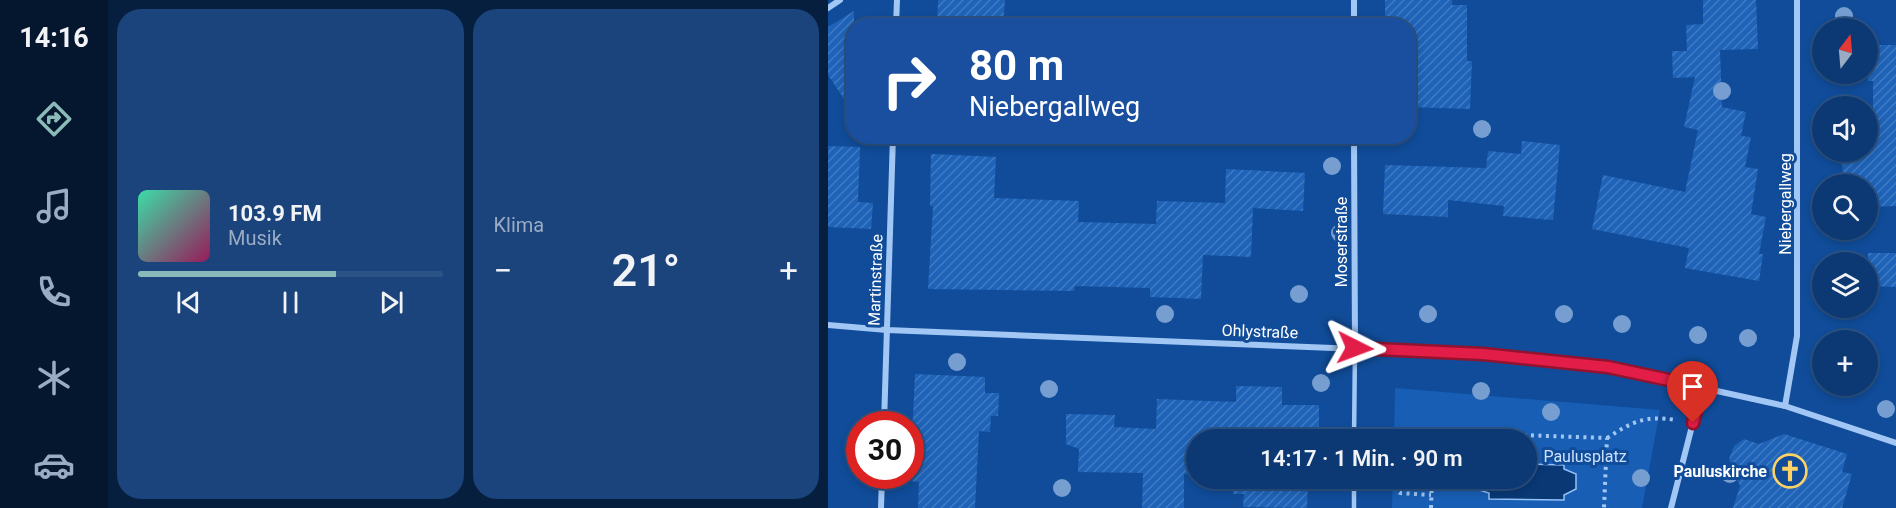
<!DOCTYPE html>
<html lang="de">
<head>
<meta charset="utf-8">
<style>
	:root { --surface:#0c3973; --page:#1a447b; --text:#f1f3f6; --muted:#9aacc4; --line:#2c5385; --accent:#8bbbb9 }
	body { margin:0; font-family:Roboto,sans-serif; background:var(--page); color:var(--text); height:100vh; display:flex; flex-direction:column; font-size:22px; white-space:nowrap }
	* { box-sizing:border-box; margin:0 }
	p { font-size:20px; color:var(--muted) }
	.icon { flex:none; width:33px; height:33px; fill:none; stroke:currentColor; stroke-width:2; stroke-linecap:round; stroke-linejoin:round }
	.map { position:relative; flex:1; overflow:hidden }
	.drawer { display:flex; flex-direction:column; gap:9px; padding:9px; background:#071f3f; width:720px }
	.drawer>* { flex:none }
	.guide { position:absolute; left:18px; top:18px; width:570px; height:126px; border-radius:24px; box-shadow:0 3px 9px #0003,0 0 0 2px var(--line); background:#1a4fa0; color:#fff; overflow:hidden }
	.needle { width:39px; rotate:16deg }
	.tools { position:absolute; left:984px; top:18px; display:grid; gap:12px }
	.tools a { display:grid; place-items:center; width:66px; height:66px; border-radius:50%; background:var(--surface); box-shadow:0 3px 9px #0003,0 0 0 2px var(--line); font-size:30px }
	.speed { position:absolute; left:18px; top:411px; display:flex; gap:12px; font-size:30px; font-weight:700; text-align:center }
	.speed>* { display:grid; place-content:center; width:78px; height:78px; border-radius:50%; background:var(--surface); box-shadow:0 3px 9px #0003,0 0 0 2px var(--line); line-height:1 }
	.speed .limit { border:9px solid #d22; background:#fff; color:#111 }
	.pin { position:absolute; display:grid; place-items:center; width:51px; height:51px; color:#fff; margin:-62px -26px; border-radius:50% 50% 50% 0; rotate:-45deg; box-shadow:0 0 6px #0007 }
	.pin .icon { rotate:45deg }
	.me { position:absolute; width:66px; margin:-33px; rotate:93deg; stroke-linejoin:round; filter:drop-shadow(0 0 4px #0008) }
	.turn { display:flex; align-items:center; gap:21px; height:126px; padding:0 24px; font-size:27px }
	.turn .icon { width:78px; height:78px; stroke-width:2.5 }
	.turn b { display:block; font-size:42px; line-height:51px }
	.big { font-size:45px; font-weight:600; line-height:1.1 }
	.drawer .card { flex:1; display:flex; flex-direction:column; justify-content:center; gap:9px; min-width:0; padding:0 21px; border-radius:24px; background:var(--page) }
	.song { display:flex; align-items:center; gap:18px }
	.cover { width:72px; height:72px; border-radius:9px; background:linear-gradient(135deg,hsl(160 70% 55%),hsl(330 70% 35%)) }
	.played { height:6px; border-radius:3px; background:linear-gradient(90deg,var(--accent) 65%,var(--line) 65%) }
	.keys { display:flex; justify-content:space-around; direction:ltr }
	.heat { display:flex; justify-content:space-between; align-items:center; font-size:33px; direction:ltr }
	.drawer .tiles { flex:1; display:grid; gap:9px; grid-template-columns:repeat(2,1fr) }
	.trip { position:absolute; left:358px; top:429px; width:351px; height:60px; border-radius:30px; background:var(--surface); box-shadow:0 3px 9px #0003,0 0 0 2px var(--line); font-weight:600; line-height:60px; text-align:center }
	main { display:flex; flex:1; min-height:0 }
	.dock { display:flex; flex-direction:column; width:108px; justify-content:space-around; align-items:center; background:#05172e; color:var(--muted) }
	.dock .icon { width:42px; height:42px }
	.dock .current { color:var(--accent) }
	.dock b { font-size:27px; color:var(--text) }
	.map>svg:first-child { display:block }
	.park { fill:#185eb4 }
	.water { fill:#093875; stroke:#93c2f8; stroke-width:1.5 }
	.building { fill:url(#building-hatch) }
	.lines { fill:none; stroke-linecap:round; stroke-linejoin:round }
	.path { stroke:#a2c7f4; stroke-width:4; stroke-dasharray:3 4.5; stroke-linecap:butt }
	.service { stroke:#a2c7f4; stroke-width:4.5 }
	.minor { stroke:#a2c7f4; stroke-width:6 }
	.tree { fill:#769ed1 }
	.route-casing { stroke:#92132f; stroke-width:15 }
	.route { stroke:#e11d48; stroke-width:10 }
	.labels { text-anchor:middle; stroke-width:6; stroke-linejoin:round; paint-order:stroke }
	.street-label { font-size:16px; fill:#fff; stroke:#104c99 }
	.park-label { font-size:16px; fill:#cae2fe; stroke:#104c99 }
	.poi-label { font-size:16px; font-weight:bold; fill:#fff; stroke:#104c99; text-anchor:end }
</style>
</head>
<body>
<main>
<nav class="dock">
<b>14:16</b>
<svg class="icon current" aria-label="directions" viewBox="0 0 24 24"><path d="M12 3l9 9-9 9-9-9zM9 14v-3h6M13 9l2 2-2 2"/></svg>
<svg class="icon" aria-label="music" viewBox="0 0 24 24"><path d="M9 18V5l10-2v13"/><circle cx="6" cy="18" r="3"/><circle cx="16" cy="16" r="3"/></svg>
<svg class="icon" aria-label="phone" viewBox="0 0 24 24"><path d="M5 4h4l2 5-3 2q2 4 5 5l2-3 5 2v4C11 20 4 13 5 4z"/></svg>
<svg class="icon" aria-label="climate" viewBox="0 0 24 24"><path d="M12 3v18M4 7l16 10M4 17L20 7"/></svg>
<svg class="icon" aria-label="car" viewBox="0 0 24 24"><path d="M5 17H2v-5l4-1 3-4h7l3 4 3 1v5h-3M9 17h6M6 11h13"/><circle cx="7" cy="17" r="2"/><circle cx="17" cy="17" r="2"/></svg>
</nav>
<section class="drawer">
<div class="tiles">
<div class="card">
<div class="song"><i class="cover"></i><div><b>103.9 FM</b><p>Musik</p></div></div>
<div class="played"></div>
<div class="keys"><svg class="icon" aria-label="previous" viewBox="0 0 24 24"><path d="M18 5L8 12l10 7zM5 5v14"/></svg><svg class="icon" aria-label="pause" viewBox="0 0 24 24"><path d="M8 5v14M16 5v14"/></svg><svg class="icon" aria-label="next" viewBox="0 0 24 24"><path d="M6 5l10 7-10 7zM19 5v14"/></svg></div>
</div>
<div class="card"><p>Klima</p>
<div class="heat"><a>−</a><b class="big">21°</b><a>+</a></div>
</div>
</div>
</section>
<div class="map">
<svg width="1068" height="508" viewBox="0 0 1068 508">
	<defs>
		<pattern id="building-hatch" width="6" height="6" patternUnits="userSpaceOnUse" patternTransform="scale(1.5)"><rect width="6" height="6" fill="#1e63b8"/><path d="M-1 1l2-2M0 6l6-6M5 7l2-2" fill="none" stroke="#407ac3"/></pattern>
	</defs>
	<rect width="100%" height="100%" fill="#104c99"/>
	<path class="park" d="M 567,388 L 832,410 L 814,508 L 564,508 L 565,479 L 699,478 L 699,440 L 566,439 Z"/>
	<path class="water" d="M 699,464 L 736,465 L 736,469 L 748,474 L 748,489 L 736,495 L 736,500 L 661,499 L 661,493 L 651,490 L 650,479 L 699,478 Z"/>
	<g class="building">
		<path d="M 110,0 L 177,0 L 175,26 L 109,26 Z"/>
		<path d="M 557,0 L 624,0 L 624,5 L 639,5 L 639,61 L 644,61 L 642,109 L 580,107 L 580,26 L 557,25 Z"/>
		<path d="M 875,0 L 928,0 L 930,49 L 892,50 L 894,107 L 918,112 L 913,136 L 923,137 L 917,167 L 930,169 L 923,214 L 938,217 L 931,254 L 935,254 L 931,281 L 857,268 L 861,248 L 764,229 L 775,175 L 857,192 L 870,130 L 856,127 L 867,77 L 845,78 L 844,51 L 859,51 L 858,25 L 875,24 Z"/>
		<path d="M 26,11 L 26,114 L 0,75 L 0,27 Z"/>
		<path d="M 1040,45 L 1068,45 L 1068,206 L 1040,207 L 1040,184 L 1015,184 L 1014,152 L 1040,152 L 1040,147 L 1045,147 L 1045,81 L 1040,81 Z"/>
		<path d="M 694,141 L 732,145 L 725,220 L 675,216 L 676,206 L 620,200 L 620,217 L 555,214 L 557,165 L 658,168 L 660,151 L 693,154 Z"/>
		<path d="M 0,146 L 32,147 L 30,202 L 45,203 L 43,229 L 0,227 Z"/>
		<path d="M 103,154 L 168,157 L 166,198 L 251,201 L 250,222 L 328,224 L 329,201 L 397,203 L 398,169 L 477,173 L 475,211 L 425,208 L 423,257 L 375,255 L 373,299 L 322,297 L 322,288 L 247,286 L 246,291 L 100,289 L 105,206 L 102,206 Z"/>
		<path d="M 1040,253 L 1068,253 L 1068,287 L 1040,286 Z"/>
		<path d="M 87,374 L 157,377 L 157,393 L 171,393 L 170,416 L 163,416 L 162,432 L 151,431 L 147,508 L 90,508 L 91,482 L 82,481 Z"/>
		<path d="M 408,386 L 454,387 L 454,405 L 491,405 L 491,440 L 369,440 L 369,473 L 356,474 L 356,508 L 314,508 L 315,473 L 250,472 L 251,449 L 238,444 L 238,414 L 287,415 L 286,427 L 328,429 L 329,399 L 408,402 Z"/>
		<path d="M 956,434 L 1019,454 L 1014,472 L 1024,474 L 1014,508 L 905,508 L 912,486 L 901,459 L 906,446 L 916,439 L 931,444 Z"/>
		<path d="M 405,478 L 480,478 L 479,508 L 415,507 L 416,494 L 405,494 Z"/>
	</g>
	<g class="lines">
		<g class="path">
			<path d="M 779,438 C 804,422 817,415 848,420"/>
			<path d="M 606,440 L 606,432 L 779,438 L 776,508"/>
			<path d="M 554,478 L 572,493 L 603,495"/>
			<path d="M 603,508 L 604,478"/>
		</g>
		<g class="service">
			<path d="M 526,440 L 527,348"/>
			<path d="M 526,478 L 526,508"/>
		</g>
		<g class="minor">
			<path d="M 526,0 L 526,26"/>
			<path d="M 0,8 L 12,0"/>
			<path d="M 68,26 L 69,0"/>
			<path d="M 526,136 L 527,348"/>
			<path d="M 0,325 L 59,330 L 655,354 L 780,367 L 957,406 L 1068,443"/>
			<path d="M 957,406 L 969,336 L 969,0"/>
			<path d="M 56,424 L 65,136"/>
			<path d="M 53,508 L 54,476"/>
			<path d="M 843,508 L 874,387"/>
		</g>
	</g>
	<g class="tree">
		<circle cx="1016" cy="16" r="9"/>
		<circle cx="894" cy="91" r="9"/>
		<circle cx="654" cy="129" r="9"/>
		<circle cx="504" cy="166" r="9"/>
		<circle cx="512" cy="233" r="9"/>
		<circle cx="471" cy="294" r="9"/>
		<circle cx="337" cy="314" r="9"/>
		<circle cx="600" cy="314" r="9"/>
		<circle cx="736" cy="314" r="9"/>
		<circle cx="794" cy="324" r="9"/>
		<circle cx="870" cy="335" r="9"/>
		<circle cx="920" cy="338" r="9"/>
		<circle cx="129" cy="362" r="9"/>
		<circle cx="493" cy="383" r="9"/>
		<circle cx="221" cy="389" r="9"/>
		<circle cx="653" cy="391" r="9"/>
		<circle cx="1058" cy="409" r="9"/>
		<circle cx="723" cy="412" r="9"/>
		<circle cx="902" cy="474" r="9"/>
		<circle cx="813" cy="478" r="9"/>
		<circle cx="234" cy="488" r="9"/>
	</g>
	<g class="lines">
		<defs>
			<path id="route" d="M 527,348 L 655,354 L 780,367 L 874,387 L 865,423"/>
		</defs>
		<use href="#route" class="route-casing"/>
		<use href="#route" class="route"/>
	</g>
	<defs>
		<symbol id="church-ring" viewBox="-11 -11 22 22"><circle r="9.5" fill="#104c99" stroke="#ffd265" stroke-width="1.5"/><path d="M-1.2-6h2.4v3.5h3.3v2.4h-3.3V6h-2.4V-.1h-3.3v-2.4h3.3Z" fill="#ffd265"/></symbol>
	</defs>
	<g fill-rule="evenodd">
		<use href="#church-ring" x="943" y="452" width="38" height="38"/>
	</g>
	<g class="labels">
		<g class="street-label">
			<text transform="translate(957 204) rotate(-90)" y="6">Niebergallweg</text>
			<text transform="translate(513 242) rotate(-90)" y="6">Moserstraße</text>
			<text transform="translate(47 280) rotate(-88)" y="6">Martinstraße</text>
			<text transform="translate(432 331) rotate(2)" y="6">Ohlystraße</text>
		</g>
		<g class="park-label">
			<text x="757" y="462">Paulusplatz</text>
		</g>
		<g class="poi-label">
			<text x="939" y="477">Pauluskirche</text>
		</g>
	</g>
</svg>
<div class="tools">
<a><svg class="needle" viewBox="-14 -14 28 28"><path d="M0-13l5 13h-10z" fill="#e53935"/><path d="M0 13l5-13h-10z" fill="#9aacc4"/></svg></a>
<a><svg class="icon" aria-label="sound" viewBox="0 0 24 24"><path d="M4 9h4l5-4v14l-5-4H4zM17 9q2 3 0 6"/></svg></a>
<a><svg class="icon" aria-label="search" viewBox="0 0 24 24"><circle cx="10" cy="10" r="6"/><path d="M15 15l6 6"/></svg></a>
<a><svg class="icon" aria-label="layers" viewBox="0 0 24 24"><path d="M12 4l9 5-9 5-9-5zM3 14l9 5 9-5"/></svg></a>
<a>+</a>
</div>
<div class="speed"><div class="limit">30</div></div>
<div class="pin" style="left:865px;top:423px;background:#d93025"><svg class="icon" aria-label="arrive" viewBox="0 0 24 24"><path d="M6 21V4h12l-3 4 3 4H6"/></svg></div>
<svg class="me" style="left:527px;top:348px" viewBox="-20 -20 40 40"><path d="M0-17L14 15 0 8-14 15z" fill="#e11d48" stroke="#fff" stroke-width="4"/></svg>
<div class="trip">14:17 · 1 Min. · 90 m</div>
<div class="guide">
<div class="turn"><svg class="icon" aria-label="right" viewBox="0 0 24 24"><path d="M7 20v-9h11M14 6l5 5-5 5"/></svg><div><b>80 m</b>Niebergallweg</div></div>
</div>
</div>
</main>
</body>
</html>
